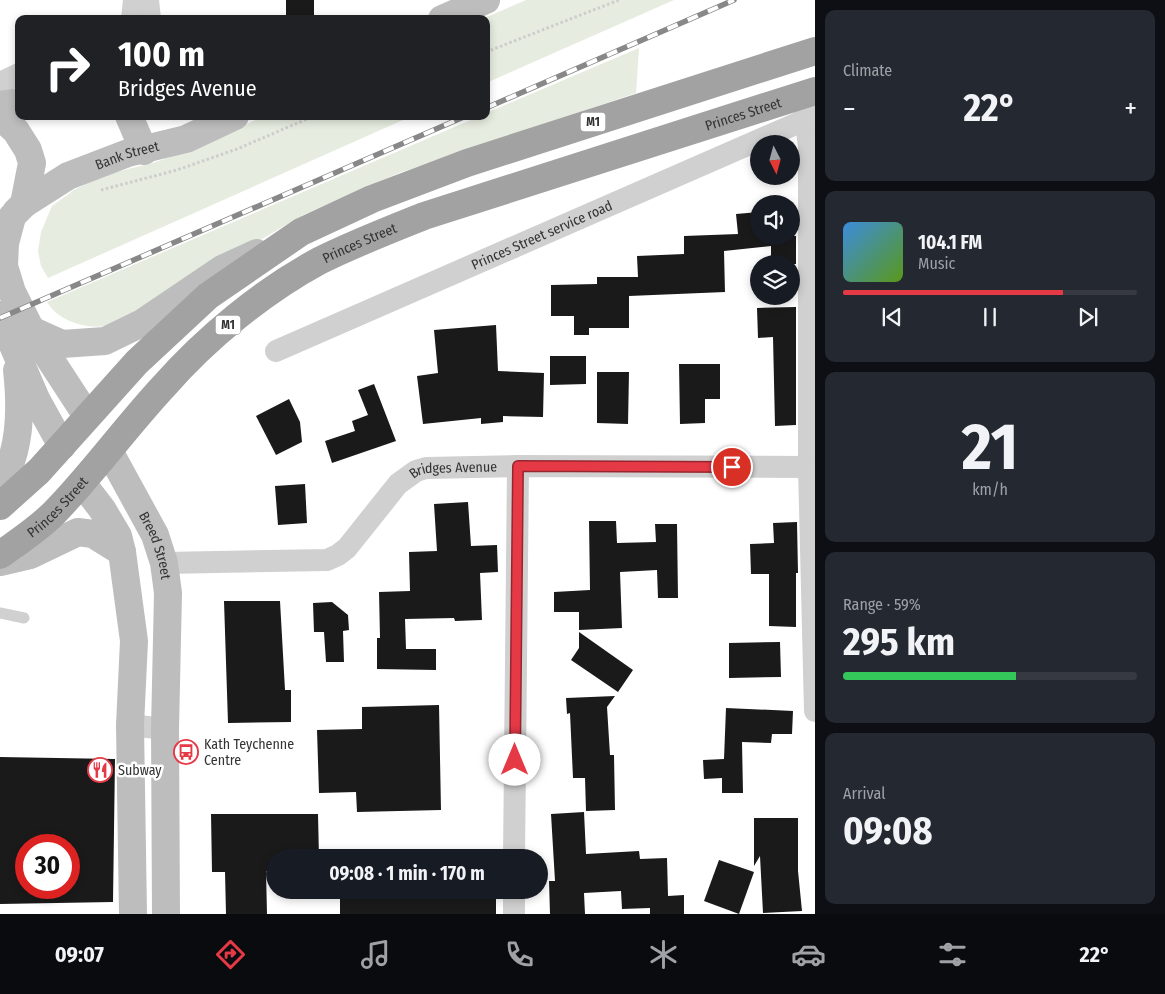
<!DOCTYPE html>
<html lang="en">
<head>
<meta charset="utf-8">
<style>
	:root { --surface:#171b24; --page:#242831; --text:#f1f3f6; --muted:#9ea1a6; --line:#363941; --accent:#e63946 }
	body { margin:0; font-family:"Fira Sans Condensed",sans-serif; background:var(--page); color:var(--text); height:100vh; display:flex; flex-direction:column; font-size:19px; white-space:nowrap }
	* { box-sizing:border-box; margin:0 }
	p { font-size:16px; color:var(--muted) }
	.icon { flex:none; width:28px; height:28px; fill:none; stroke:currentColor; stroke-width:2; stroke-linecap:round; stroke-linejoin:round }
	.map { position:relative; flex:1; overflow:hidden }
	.drawer { display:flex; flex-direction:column; gap:10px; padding:10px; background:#0d0f14; width:350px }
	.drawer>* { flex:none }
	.banner { position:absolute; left:15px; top:15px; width:475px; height:105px; border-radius:10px; box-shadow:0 2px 8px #0003; background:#202124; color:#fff; overflow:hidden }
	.needle { width:32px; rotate:174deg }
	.tools { position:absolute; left:750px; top:135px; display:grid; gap:10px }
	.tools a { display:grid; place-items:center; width:50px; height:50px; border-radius:50%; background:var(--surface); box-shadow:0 2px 8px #0003; font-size:25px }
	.speed { position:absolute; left:15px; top:834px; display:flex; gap:10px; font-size:25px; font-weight:700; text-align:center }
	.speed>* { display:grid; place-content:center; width:65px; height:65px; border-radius:50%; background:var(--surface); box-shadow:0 2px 8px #0003; line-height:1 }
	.speed .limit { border:8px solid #d22; background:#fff; color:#111 }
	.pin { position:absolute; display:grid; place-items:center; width:42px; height:42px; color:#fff; margin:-21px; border:2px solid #fff; border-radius:50%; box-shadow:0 1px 5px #0007 }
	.me { position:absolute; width:55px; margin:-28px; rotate:0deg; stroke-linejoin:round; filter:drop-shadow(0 0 4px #0008) }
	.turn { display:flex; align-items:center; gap:18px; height:105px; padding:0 20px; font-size:22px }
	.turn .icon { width:65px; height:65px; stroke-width:2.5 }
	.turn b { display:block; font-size:35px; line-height:42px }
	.big { font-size:38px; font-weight:700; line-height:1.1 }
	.drawer .card { flex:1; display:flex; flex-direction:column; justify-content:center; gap:8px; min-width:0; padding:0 18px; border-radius:10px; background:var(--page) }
	.drawer .dial { align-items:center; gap:0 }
	.dial b { font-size:65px; line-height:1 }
	.song { display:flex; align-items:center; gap:15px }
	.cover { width:60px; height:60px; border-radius:8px; background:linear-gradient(135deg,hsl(210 70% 55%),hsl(90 70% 35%)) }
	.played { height:5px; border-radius:2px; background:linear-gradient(90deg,var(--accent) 75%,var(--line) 75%) }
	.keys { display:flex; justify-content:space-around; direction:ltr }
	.heat { display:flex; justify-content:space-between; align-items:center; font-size:28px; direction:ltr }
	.charge { height:8px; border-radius:4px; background:linear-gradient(90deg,#34c759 59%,var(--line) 0) }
	.trip { position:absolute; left:266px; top:849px; width:282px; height:50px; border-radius:25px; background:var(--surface); box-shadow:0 2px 8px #0003; font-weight:700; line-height:50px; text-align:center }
	.menu { display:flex; height:80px; justify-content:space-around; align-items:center; background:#090b0e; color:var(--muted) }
	.menu .icon { width:35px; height:35px }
	.menu .active { color:var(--accent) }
	.menu b { font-size:22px; color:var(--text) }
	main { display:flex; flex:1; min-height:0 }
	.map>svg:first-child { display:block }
	.green { fill:#e6ecdf }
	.building { fill:#1a1a1a; fill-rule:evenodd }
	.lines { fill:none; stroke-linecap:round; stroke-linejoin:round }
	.path { stroke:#cdcdcd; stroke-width:3; stroke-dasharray:2.5 2.5; stroke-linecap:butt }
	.service { stroke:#d0d0d0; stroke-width:11 }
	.minor { stroke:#d0d0d0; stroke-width:22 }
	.secondary { stroke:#bdbdbd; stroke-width:28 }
	.trunk { stroke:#a2a2a2; stroke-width:28 }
	.rail-casing { stroke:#888; stroke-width:5.5 }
	.rail { stroke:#fff; stroke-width:4; stroke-dasharray:11; stroke-linecap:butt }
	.route-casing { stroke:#96252e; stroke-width:12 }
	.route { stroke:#e63946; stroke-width:9 }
	.labels { text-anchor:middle; stroke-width:5; stroke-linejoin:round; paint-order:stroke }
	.shield { fill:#fff; stroke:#707070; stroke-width:1 }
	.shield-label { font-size:12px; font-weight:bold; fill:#333 }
	.street-label { font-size:14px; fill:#333; stroke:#fff }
	.poi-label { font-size:14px; fill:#333; stroke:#fff; text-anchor:start }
</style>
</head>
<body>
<main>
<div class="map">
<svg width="815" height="914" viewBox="0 0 815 914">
	<rect width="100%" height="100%" fill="#fff"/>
	<g class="green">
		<path d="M 526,0 L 674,0 L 486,83 L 486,19 L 482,19 Z"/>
		<path d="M 639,48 L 636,93 L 399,173 L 303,215 L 128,318 C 120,321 112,325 104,326 C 85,329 57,320 47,302 L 480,116 L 486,116 L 486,113 Z"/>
		<path d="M 264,116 L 412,116 L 48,278 L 41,266 L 38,251 L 41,232 L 52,206 L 74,190 L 104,175 L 156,162 L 198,147 Z"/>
	</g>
	<g class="building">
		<rect x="286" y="0" width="28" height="19"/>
		<path d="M 759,212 L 759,236 L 796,236 L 796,264 L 771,264 L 771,246 L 724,251 L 725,292 L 629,296 L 629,328 L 589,328 L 589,335 L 574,335 L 574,316 L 551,316 L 551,285 L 597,284 L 597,277 L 638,277 L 637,256 L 684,254 L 684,236 L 738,234 L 736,214 Z"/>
		<path d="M 796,307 L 796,425 L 775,426 L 773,337 L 758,338 L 757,308 Z"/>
		<path d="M 496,325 L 498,371 L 544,373 L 543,417 L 503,416 L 503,422 L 481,424 L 481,418 L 423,424 L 417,376 L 438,373 L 434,330 Z"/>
		<path d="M 550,356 L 586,356 L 586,384 L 550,385 Z"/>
		<path d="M 679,364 L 720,364 L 720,399 L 705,399 L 705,423 L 680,424 Z"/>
		<path d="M 597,372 L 629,372 L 628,424 L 597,423 Z"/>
		<path d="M 374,384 L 396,441 L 332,463 L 325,441 L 355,431 L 352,421 L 368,415 L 358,390 Z"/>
		<path d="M 289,399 L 300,422 L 302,442 L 276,455 L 256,416 Z"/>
		<path d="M 305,484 L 307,523 L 278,525 L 275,486 Z"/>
		<path d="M 468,502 L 471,546 L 497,545 L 498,572 L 480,573 L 482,620 L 455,621 L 454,618 L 405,619 L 406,649 L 436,649 L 436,670 L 377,669 L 377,638 L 380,638 L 379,592 L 410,591 L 409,552 L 437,551 L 434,504 Z"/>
		<path d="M 589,521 L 616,521 L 617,543 L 656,542 L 655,524 L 677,524 L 678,598 L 658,598 L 657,570 L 620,572 L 622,628 L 579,630 L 579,612 L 554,612 L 554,592 L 590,590 Z"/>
		<path d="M 797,522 L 798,573 L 796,573 L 796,627 L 769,626 L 769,574 L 751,574 L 750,544 L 774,543 L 773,523 Z"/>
		<path d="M 224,601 L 280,601 L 285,690 L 291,690 L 291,722 L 228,723 Z"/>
		<path d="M 332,602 L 348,615 L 349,630 L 343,631 L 344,662 L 326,662 L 324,632 L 314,632 L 313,603 Z"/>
		<path d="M 579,632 L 633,670 L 618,692 L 571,660 L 579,648 Z"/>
		<path d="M 780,642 L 781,677 L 729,678 L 729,643 Z"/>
		<path d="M 615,696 L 607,707 L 610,755 L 614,755 L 615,810 L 586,811 L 585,778 L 573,778 L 570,713 L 567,714 L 566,698 Z"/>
		<path d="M 439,705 L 441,810 L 357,812 L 356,792 L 319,793 L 317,730 L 362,729 L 362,707 Z"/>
		<path d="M 726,708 L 793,711 L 792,734 L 772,734 L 771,743 L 742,742 L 743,793 L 722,793 L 722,778 L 704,779 L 703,760 L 724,759 Z"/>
		<path d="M 0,757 L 115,759 L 113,902 L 0,904 ZM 26,845 L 69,845 L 69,888 L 26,888 Z"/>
		<path d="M 584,812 L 586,854 L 639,851 L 640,859 L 667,858 L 668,896 L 684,895 L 684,914 L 650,914 L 650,908 L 622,909 L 621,891 L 584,893 L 585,914 L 550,914 L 549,881 L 555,881 L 551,814 Z"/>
		<path d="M 211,814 L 318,814 L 319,858 L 275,858 L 275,871 L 266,871 L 267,914 L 226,914 L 225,872 L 212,872 Z"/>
		<path d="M 754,818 L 798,818 L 798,871 L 802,911 L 763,913 L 760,856 L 754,866 Z"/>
		<path d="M 719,860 L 754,872 L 739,914 L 704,901 Z"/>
		<rect x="340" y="890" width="156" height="24"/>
	</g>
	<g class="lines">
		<g class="path">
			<path d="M 486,52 L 619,0"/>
			<path d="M 101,190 L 177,170 L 237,149 L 314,116"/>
		</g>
		<path class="service" d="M 0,613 L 24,618"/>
		<g class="minor">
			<path d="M 148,0 L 150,19"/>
			<path d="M 132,19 L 134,0"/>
			<path d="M 0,83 L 19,74"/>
			<path d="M 803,95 L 809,147 L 809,467 L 815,711"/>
			<path id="s1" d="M 276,351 L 807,119"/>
			<path id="s2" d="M 164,563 L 327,560 L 338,555 L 347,548 L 398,484 L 416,471 L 426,468 L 518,466 L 809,467"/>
			<path d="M 130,725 L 165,729"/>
			<path d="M 514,858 L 518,466"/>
			<path d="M 514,914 L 514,890"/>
		</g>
		<g class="secondary">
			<path d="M 442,19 L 486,0"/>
			<path d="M 0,105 L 19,102"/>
			<path d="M 0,116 L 16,131 L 28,150 L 32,163 L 24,204 L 16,212"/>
			<path d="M 129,116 L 144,151"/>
			<path id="s3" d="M 24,204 L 68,176 L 128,153 L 186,139 L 235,116"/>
			<path d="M 12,217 L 5,243 L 4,266 L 12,292 L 31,330 L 87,416"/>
			<path d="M 0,315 L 36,399 L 62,446"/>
			<path d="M 31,330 L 62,344 L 105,341 L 142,323 L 222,269 L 257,253"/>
			<path id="s4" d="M 109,451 L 155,535 L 164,563 L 168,593 L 165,729 L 166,914"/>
			<path d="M 0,483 C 22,452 21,406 17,370"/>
			<path d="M 82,483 L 102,509 L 118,536 L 122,552 L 134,641 L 130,725 L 133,914"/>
			<path d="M 0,562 L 30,555 L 78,532 L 93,534 L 122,552"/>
		</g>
		<g class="trunk">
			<path d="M 0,506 L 39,471 L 137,362 L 208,296 L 301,232 L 372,199 L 467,163 L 815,51"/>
			<path id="s5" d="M 0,555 C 18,542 38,529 54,513 C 93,473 125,428 163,387 C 206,338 262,292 319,261 C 353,244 389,230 424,216 L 815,91"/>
		</g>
		<defs>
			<g id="rail">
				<path d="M 486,108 L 734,0"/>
				<path d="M 0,318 L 466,116"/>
			</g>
		</defs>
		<use href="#rail" class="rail-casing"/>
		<use href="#rail" class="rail"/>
	</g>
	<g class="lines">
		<defs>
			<path id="route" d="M 515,760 L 518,466 L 732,467"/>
		</defs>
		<use href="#route" class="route-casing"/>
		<use href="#route" class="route"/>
	</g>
	<defs>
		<symbol id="bus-ring" viewBox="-11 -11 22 22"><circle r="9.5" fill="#fff" stroke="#e63946" stroke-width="1.5"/><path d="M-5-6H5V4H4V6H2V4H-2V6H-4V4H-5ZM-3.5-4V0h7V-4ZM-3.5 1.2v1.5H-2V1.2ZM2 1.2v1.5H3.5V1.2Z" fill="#e63946"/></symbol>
		<symbol id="restaurant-ring" viewBox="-11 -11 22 22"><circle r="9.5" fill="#fff" stroke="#e63946" stroke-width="1.5"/><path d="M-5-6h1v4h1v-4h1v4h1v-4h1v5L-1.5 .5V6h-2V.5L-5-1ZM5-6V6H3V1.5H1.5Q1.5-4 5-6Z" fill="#e63946"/></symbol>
	</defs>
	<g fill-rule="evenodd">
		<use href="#bus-ring" x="172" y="738" width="28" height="28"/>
		<use href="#restaurant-ring" x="86" y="756" width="28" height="28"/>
	</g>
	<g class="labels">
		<g class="shield">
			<rect x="580.5" y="112.5" width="25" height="19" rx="4"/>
			<rect x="215.5" y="315.5" width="25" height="19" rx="4"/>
		</g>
		<g class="shield-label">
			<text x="593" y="126">M1</text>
			<text x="228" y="329">M1</text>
		</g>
		<g class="street-label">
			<text dy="5" stroke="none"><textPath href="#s5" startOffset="886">Princes Street</textPath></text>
			<text dy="5" stroke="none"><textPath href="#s3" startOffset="115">Bank Street</textPath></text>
			<text dy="5" stroke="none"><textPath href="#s1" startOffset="290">Princes Street service road</textPath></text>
			<text dy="5" stroke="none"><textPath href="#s5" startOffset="481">Princes Street</textPath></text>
			<text dy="5" stroke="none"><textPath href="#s2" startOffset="328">Bridges Avenue</textPath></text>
			<text dy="5" stroke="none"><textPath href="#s5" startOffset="75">Princes Street</textPath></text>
			<text dy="5" stroke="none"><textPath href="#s4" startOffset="106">Breed Street</textPath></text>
		</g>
		<g class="poi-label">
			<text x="204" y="749">Kath Teychenne<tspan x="204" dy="16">Centre</tspan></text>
			<text x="118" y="775">Subway</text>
		</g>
	</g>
</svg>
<div class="tools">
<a><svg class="needle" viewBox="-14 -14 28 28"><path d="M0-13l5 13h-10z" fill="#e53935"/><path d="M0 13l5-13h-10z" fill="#9ea1a6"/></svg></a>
<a><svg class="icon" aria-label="sound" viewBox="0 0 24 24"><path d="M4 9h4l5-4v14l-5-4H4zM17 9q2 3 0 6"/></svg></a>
<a><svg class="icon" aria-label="layers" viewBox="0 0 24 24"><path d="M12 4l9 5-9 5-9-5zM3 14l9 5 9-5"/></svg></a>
</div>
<div class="speed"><div class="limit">30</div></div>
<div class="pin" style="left:732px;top:467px;background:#d93025"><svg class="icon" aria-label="arrive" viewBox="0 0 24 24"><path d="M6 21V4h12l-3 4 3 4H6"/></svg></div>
<svg class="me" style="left:515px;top:760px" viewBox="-20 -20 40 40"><circle r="19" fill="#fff"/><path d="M0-13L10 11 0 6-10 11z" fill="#e63946"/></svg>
<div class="trip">09:08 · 1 min · 170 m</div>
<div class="banner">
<div class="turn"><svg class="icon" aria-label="right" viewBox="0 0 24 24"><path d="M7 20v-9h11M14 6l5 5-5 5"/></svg><div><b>100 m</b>Bridges Avenue</div></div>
</div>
</div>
<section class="drawer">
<div class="card"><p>Climate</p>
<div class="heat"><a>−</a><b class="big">22°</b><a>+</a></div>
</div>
<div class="card">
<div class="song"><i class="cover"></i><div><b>104.1 FM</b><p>Music</p></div></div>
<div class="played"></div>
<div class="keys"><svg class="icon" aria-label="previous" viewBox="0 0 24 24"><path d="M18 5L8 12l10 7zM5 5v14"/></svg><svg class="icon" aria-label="pause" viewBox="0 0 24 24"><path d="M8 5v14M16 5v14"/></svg><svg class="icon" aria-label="next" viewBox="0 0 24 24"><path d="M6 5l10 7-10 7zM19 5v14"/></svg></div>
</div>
<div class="card dial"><b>21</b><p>km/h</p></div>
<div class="card"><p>Range · 59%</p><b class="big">295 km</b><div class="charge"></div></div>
<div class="card"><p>Arrival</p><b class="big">09:08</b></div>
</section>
</main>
<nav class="menu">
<b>09:07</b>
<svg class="icon active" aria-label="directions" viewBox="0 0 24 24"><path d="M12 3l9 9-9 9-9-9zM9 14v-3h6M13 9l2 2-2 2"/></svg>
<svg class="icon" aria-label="music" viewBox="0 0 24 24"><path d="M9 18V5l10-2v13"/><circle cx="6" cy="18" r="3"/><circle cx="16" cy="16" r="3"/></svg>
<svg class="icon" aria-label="phone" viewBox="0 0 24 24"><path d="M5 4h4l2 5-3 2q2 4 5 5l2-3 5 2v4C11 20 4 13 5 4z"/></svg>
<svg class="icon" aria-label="climate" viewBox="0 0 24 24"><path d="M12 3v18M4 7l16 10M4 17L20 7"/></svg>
<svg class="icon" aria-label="car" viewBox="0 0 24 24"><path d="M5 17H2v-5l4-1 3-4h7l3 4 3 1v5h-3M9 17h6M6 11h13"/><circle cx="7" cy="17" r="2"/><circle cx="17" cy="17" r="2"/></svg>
<svg class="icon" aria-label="filters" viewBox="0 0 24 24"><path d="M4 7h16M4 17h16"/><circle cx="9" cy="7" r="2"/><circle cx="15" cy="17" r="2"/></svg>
<b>22°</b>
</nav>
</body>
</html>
